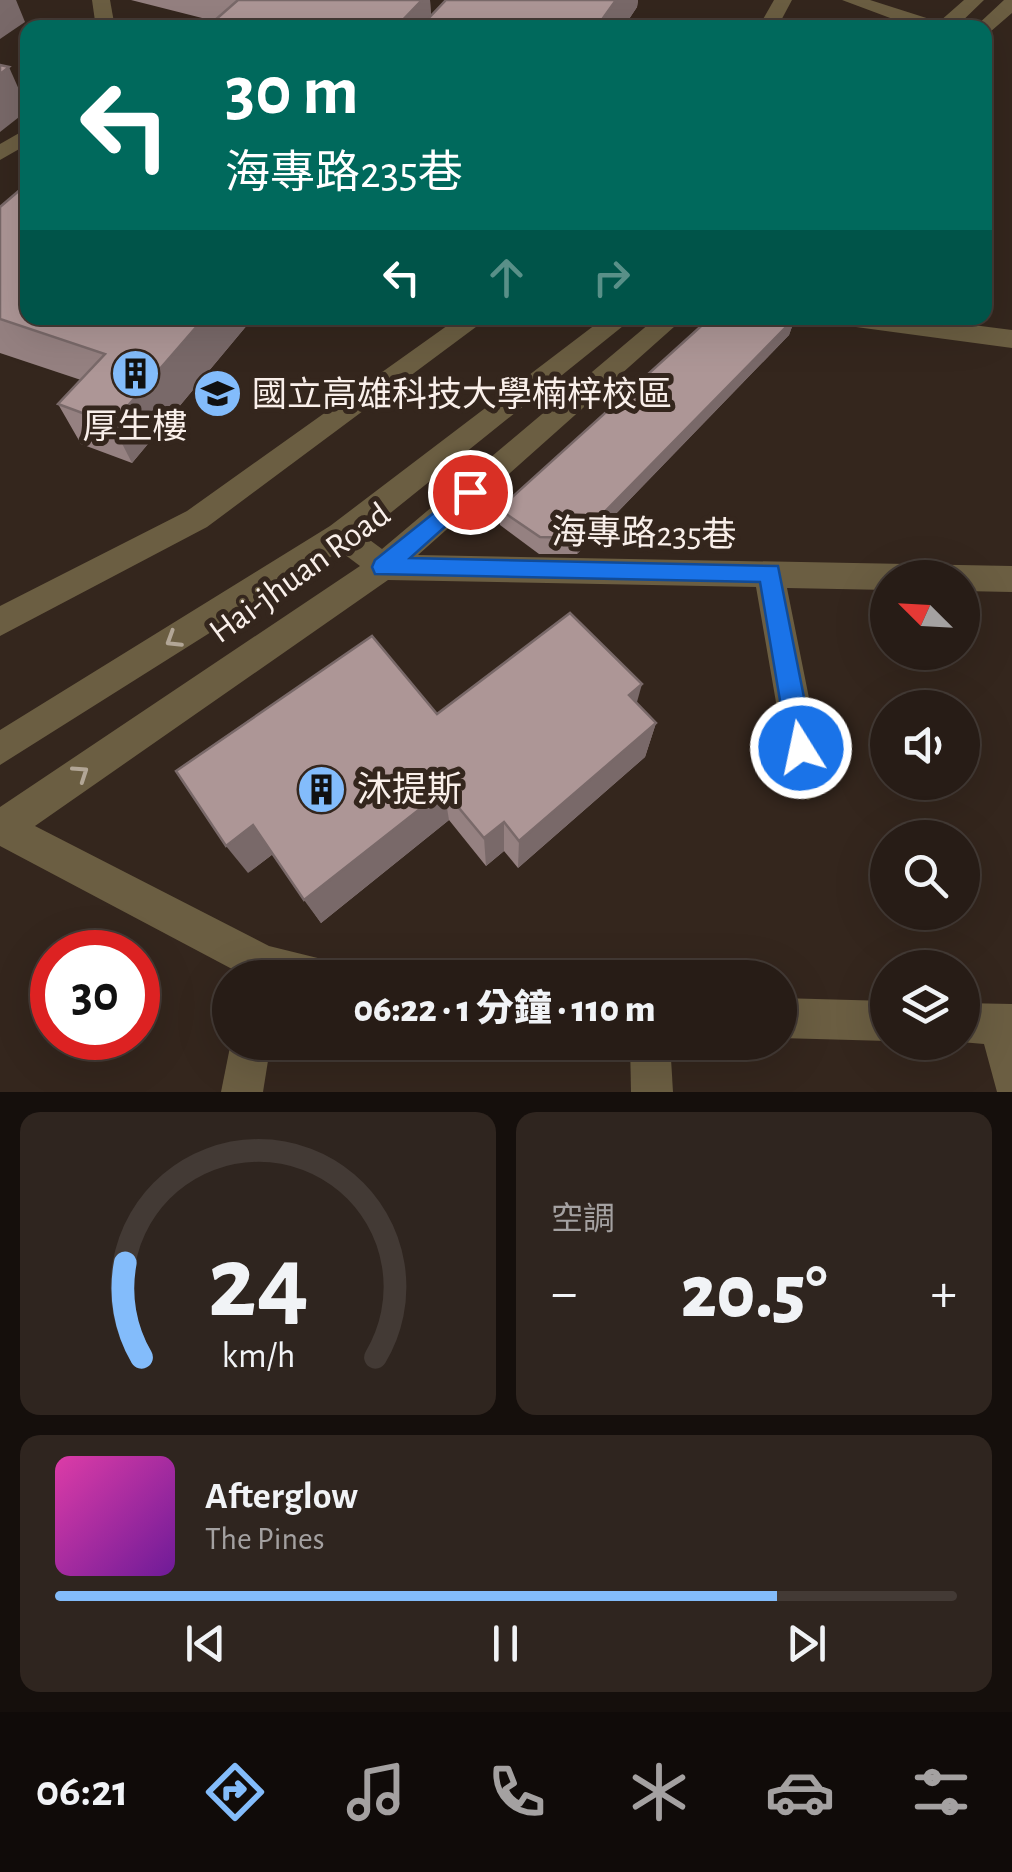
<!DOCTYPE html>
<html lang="zh-TW">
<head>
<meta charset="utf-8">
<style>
	:root { --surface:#271c16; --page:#2f251f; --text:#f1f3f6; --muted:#a4a1a1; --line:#433a35; --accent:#83bcfb }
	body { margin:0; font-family:"Alegreya Sans","Noto Sans TC",sans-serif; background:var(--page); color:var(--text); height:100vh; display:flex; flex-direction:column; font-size:38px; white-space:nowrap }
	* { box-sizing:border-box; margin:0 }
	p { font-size:32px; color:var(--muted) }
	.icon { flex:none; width:55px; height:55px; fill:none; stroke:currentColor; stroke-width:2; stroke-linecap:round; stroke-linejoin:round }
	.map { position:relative; height:1092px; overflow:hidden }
	.details { display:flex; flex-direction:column; gap:20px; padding:20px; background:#150f0c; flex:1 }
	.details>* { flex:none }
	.top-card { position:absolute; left:20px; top:20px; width:972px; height:305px; border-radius:20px; box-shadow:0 10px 40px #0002,0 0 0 2px var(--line); background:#00695c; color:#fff; overflow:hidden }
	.needle { width:65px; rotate:294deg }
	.controls { position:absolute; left:870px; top:560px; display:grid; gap:20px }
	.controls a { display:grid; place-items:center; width:110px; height:110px; border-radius:50%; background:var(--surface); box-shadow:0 10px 40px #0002,0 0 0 2px var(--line); font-size:50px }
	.speed { position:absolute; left:30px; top:930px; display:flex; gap:20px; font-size:50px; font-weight:700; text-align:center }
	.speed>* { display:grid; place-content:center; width:130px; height:130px; border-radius:50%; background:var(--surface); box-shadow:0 10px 40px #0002,0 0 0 2px var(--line); line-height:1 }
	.speed .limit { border:15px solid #d22; background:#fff; color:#111 }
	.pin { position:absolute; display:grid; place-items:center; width:85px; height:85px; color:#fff; margin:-42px; border:5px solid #fff; border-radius:50%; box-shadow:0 2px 10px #0007 }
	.me { position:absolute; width:110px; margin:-55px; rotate:350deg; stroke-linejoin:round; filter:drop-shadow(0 0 8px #0008) }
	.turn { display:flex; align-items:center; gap:35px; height:210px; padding:0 40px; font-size:45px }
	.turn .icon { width:130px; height:130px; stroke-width:2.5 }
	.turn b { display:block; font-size:70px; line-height:85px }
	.lanes { display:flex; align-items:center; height:95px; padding:0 40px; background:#0003; justify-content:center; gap:50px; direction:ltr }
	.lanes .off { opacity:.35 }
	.big { font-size:75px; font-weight:800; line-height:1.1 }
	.details .widget { flex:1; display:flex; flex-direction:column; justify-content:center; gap:15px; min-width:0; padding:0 35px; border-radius:20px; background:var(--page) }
	.details .dial { align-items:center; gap:0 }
	.dial svg { height:260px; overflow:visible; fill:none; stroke:var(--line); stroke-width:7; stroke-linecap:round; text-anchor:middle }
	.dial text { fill:var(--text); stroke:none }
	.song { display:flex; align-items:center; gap:30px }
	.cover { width:120px; height:120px; border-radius:15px; background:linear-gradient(135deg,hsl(320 70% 55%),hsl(280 70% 35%)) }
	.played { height:10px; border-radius:5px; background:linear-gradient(90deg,var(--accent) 80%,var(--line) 80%) }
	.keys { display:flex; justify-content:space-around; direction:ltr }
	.heat { display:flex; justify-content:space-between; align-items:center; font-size:55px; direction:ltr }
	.details .tiles { flex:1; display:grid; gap:20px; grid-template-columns:1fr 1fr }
	.widget:last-child { grid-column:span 2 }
	.trip { position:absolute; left:212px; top:960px; width:585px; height:100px; border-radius:50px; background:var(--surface); box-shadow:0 10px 40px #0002,0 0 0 2px var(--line); font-weight:800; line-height:100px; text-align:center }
	.tabs { display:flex; height:160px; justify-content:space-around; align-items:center; background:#100b09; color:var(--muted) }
	.tabs .icon { width:70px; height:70px }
	.tabs .on { color:var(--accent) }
	.tabs b { font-size:45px; color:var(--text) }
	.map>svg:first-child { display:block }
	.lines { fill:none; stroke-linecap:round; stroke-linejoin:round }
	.minor { fill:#6b5e42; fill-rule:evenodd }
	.wall { fill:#958181 }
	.shaded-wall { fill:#796969 }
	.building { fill:#ad9696; stroke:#796969; stroke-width:2.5 }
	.oneway { stroke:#b2a696 }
	.route { fill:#1a73e8; stroke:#114b97; stroke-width:2.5 }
	.labels { text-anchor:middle; stroke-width:10; stroke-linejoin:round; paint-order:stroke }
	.poi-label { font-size:35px; fill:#f9efea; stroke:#34261d; text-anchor:start }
	.street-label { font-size:35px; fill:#f9efea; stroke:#34261d }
</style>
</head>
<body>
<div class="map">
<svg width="1012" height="1092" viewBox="0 0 1012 1092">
	<rect width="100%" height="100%" fill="#34261d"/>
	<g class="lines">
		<g class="minor">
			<path d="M 92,0 L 110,0 L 115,28 L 96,28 Z"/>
			<path d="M 774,0 L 792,0 L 777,28 L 758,28 Z"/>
			<path d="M 842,0 L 870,0 L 939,22 L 964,0 L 984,0 L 955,28 L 917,28 Z"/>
			<path d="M 1004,0 L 1012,0 L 1012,13 L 990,32 L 985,33 L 985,28 L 974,28 Z"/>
			<path d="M 28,128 L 28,144 L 0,160 L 0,144 Z"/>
			<path d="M 458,318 L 488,318 L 207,527 L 0,636 L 0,606 L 187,511 Z"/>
			<path d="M 604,318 L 633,318 L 363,535 L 382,549 L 656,318 L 684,318 L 418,555 L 1012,566 L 1012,592 L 962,591 L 962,578 L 888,578 L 888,590 L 787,588 L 826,783 L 820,795 L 808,800 L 796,795 L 790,783 L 756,587 L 388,580 L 35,826 L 269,946 L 342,964 L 347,978 L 249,978 L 0,846 L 0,807 L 360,566 L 340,551 L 0,765 L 0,730 L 330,526 Z"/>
			<path d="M 843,318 L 918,318 L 1012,330 L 1012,348 L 856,327 Z"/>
			<path d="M 780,998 L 888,1001 L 888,1041 L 780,1038 Z"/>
			<path d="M 962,1003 L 1012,1004 L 1012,1092 L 997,1092 L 984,1044 L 961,1042 Z"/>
			<path d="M 231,1042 L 271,1042 L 263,1092 L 221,1092 Z"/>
			<path d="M 630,1042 L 670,1042 L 673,1092 L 631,1092 Z"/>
		</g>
	</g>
	<g class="wall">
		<path d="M 131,0 L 430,0 L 431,16 L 446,0 L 638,0 L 637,7 L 623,28 L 206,28 L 214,21 Z"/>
		<path d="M 0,207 L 253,318 L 132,463 L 81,444 L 58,404 L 81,380 L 0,353 Z"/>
		<path d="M 795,318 L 789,335 L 577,554 L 539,554 L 500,525 L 499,509 Z"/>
		<path d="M 636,702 L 656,723 L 645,757 L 518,868 L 504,851 L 486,866 L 449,820 L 321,923 L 273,854 L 248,873 L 437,714 Z"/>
	</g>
	<g class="shaded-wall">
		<path d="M 0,0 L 16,0 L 25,22 L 0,39 Z"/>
		<path d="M 422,0 L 430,0 L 431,22 L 426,21 L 427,28 L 395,28 Z"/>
		<path d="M 616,0 L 638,0 L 637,7 L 623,28 L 596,28 Z"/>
		<path d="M 9,67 L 28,110 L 0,132 L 0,74 Z"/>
		<path d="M 204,318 L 253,318 L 132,463 L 112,424 Z"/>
		<path d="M 795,318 L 789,335 L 577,554 L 579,538 Z"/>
		<path d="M 642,684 L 632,720 L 629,695 Z"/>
		<path d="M 656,723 L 645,757 L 518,868 L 519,841 Z"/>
		<path d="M 444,790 L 449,820 L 321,923 L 304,900 Z"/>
		<path d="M 504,822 L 504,851 L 486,866 L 484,838 Z"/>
		<path d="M 253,825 L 273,854 L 248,873 L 226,846 Z"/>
	</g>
	<g class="building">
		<path d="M 238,0 L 422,0 L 395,28 L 206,28 Z"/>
		<path d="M 446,0 L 616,0 L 596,28 L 454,28 L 426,21 Z"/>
		<path d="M 0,65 L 9,67 L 0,74 Z"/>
		<path d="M 28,183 L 28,318 L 204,318 L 112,424 L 58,404 L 105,354 L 0,319 L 0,207 Z"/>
		<path d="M 710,318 L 795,318 L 579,538 L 540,537 L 499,509 Z"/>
		<path d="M 570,613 L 642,684 L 629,695 L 656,723 L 519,841 L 504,822 L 484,838 L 444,790 L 304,900 L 253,825 L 226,846 L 176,771 L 372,636 L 437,714 Z"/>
	</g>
	<defs><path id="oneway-chevron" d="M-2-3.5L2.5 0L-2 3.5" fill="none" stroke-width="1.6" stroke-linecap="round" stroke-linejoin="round" transform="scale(2.5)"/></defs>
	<g class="oneway">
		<use href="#oneway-chevron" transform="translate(173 640) rotate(148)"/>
		<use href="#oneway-chevron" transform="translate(81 773) rotate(-34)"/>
	</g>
	<path class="route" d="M 470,484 L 481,492 L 477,498 L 410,558 L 778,566 L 814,748 L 810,757 L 801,761 L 792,757 L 788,748 L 760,582 L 375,574 L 372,567 L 375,560 Z"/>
	<defs>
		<symbol id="building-disc" viewBox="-11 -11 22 22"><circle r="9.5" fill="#83bcfb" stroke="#34261d"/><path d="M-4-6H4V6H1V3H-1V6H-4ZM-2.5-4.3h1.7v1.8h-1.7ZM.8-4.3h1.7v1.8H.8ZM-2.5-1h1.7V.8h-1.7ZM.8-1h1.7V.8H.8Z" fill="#111"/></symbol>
		<symbol id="university-disc" viewBox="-11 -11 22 22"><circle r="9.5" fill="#83bcfb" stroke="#34261d"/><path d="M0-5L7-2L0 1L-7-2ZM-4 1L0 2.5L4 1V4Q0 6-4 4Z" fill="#111"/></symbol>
	</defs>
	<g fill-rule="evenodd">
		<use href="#building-disc" x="108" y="346" width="55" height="55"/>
		<use href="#university-disc" x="190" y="366" width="55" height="55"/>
		<use href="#building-disc" x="294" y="762" width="55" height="55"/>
	</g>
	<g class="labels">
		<g class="poi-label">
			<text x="252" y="406">國立高雄科技大學楠梓校區</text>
			<text x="135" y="438" text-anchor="middle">厚生樓</text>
			<text x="357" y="801">沐提斯</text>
		</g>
		<g class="street-label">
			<text transform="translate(644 533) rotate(1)" y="12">海專路235巷</text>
			<text transform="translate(299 572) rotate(-36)" y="12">Hai-jhuan Road</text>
		</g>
	</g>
</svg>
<div class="controls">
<a><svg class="needle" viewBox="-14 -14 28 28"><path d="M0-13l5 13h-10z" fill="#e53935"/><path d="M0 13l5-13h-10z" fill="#a4a1a1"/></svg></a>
<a><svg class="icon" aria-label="sound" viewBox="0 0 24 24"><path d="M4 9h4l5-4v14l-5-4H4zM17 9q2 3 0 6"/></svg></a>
<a><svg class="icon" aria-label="search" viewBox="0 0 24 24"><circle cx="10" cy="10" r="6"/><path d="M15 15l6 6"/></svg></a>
<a><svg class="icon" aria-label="layers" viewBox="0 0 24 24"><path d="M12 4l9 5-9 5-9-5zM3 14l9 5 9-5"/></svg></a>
</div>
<div class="speed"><div class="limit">30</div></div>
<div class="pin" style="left:470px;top:492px;background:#d93025"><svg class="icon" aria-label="arrive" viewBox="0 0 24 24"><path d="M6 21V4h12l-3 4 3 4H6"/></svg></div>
<svg class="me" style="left:801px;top:748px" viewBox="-20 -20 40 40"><circle r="17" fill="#1a73e8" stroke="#fff" stroke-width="3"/><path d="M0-11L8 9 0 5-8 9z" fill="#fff"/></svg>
<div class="trip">06:22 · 1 分鐘 · 110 m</div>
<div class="top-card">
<div class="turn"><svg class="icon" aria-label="left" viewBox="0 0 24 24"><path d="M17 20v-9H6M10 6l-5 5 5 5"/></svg><div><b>30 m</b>海專路235巷</div></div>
<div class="lanes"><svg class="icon" aria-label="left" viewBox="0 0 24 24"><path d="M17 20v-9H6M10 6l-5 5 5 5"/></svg><svg class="icon off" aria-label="ahead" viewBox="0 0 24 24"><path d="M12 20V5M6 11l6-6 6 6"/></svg><svg class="icon off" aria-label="right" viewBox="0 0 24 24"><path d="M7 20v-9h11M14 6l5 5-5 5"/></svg></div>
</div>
</div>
<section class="details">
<div class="tiles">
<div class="widget dial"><svg viewBox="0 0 100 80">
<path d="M14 69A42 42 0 1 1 86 69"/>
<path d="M14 69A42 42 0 0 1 9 40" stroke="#83bcfb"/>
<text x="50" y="56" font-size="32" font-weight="700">24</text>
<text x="50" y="72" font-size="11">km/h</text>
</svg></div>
<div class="widget"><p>空調</p>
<div class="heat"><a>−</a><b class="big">20.5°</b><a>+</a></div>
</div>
<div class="widget">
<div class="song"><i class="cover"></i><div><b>Afterglow</b><p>The Pines</p></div></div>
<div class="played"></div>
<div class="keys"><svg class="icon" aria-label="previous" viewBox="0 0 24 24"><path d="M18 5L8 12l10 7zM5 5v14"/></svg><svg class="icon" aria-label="pause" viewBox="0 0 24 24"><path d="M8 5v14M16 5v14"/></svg><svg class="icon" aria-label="next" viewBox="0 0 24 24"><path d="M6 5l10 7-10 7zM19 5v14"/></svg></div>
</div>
</div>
</section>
<nav class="tabs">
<b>06:21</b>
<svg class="icon on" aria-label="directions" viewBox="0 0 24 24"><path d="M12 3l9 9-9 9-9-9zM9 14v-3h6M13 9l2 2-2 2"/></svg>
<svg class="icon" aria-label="music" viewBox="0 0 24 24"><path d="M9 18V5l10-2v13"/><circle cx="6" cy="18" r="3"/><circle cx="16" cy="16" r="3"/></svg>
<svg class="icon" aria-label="phone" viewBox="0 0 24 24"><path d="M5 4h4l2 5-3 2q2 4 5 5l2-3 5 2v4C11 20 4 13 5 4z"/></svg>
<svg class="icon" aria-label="climate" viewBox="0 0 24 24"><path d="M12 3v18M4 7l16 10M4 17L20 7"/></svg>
<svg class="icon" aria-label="car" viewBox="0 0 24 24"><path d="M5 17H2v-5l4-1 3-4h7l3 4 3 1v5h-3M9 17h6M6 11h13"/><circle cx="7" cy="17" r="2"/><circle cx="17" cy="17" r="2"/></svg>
<svg class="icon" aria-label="filters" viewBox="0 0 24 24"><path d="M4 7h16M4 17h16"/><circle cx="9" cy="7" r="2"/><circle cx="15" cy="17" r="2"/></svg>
</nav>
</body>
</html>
